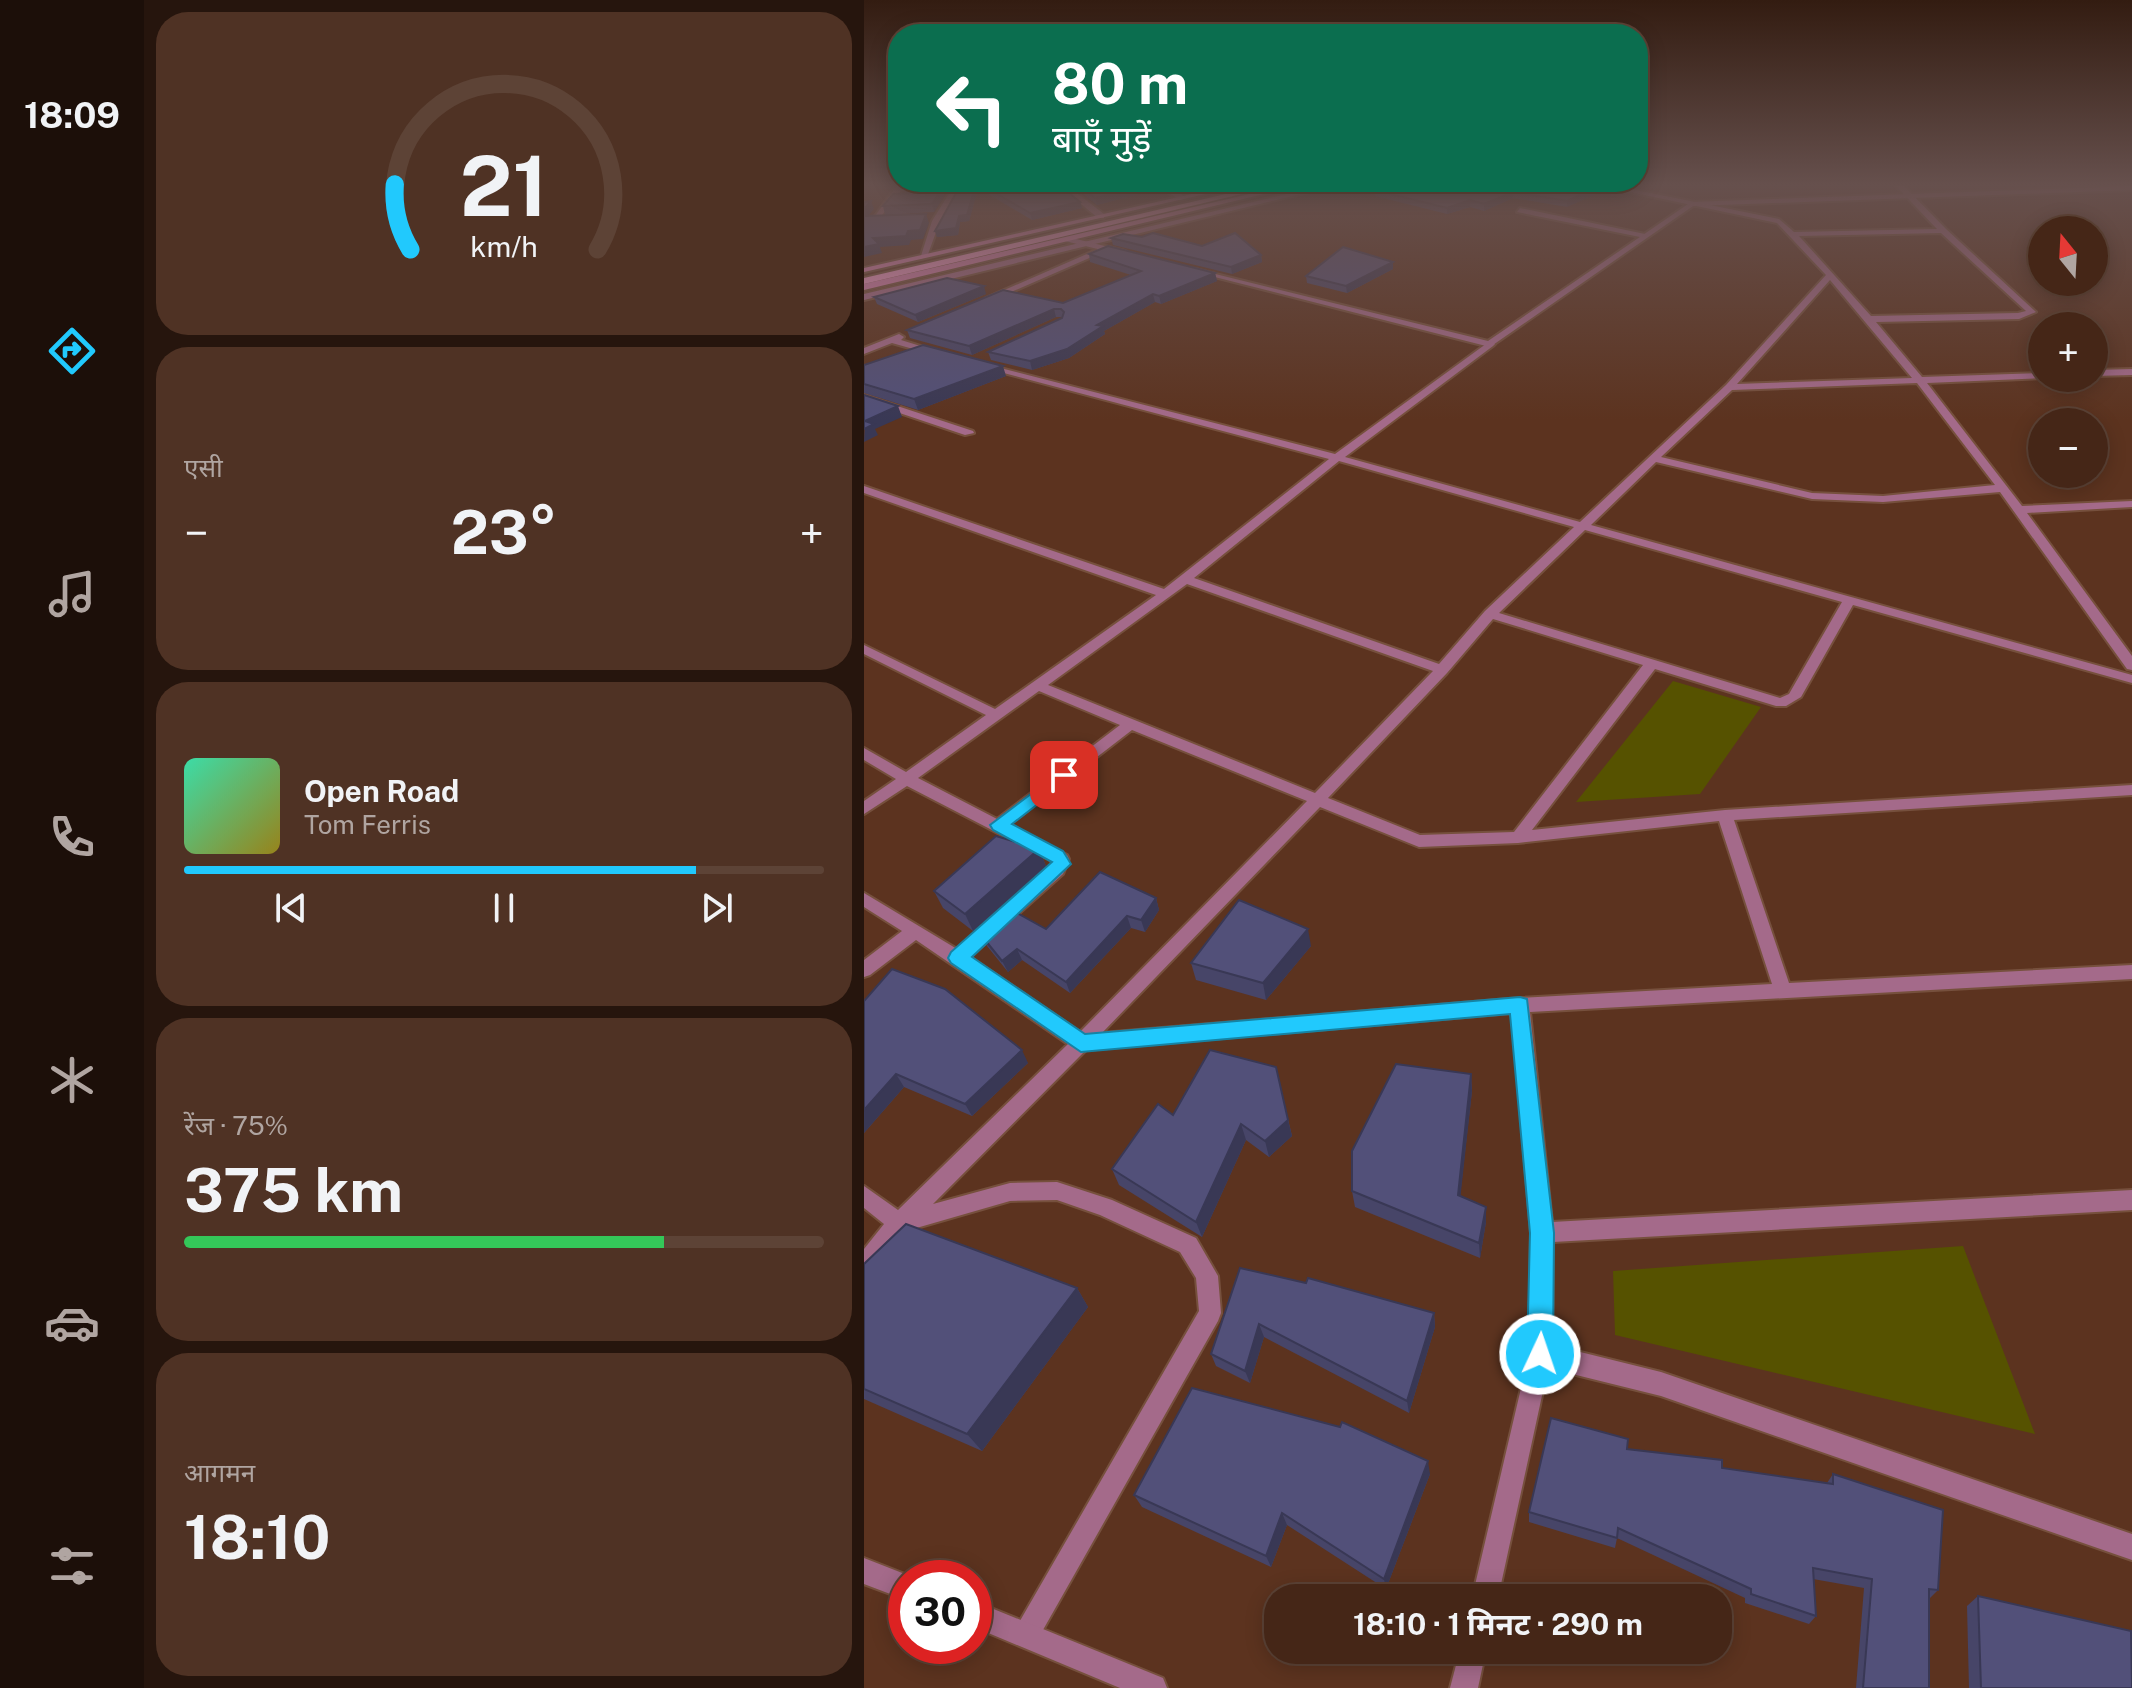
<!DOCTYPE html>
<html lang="hi">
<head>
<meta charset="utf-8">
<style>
	:root { --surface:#452617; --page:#4f3224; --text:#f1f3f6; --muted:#b0a5a1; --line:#5d4336; --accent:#21c9fd }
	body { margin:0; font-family:"Public Sans","Noto Sans Devanagari",sans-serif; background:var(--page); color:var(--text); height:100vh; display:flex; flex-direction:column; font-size:30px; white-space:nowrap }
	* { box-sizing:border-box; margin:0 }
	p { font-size:26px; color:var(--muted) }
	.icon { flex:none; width:44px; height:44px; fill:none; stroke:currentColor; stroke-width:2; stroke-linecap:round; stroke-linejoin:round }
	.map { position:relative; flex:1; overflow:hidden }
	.sheet { display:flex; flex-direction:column; gap:12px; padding:12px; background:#26150d; width:720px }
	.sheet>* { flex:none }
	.banner { position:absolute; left:24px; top:24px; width:760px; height:168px; border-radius:32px; box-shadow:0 4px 20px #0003,0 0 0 2px var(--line); background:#0b6e4f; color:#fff; overflow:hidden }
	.needle { width:52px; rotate:342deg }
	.buttons { position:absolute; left:1164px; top:216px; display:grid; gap:16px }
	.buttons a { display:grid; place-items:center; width:80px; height:80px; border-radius:50%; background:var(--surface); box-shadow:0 4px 20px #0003,0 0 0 2px var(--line); font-size:40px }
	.speed { position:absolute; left:24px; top:1560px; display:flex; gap:16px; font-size:40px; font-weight:700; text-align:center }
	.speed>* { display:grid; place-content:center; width:104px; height:104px; border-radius:50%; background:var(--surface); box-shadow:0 4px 20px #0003,0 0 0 2px var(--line); line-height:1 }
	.speed .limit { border:12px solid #d22; background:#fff; color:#111 }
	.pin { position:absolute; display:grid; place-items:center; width:68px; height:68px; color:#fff; margin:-34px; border-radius:16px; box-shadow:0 4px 12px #0006 }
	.me { position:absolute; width:88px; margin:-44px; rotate:3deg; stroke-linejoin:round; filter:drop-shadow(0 0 6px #0008) }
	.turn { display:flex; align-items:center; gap:28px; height:168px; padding:0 32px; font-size:36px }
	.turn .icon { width:104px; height:104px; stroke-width:2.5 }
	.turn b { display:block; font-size:56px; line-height:68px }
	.big { font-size:60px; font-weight:700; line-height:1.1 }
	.sheet .tile { flex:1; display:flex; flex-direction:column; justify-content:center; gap:12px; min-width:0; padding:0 28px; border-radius:32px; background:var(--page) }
	.sheet .dial { align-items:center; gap:0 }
	.dial svg { height:208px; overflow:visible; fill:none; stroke:var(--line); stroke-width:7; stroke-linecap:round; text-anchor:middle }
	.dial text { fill:var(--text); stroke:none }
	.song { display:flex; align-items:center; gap:24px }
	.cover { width:96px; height:96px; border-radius:12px; background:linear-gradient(135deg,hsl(160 70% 55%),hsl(50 70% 35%)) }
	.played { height:8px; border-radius:4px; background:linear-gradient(90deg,var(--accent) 80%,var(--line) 80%) }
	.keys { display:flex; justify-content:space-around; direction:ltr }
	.heat { display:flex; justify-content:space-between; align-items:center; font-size:44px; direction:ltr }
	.charge { height:12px; border-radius:6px; background:linear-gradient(90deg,#34c759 75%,var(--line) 0) }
	.trip { position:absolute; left:400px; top:1584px; width:468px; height:80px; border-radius:32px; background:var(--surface); box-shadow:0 4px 20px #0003,0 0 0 2px var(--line); font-weight:700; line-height:80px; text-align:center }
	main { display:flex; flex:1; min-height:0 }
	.tabs { display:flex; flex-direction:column; width:144px; justify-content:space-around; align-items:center; background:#1c0f09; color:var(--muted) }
	.tabs .icon { width:56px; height:56px }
	.tabs .selected { color:var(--accent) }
	.tabs b { font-size:36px; color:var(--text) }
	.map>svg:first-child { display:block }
	.green { fill:#565200 }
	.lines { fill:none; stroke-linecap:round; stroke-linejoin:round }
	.service-casing { stroke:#76503d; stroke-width:4 }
	.minor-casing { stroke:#76503d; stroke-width:4 }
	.tertiary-casing { stroke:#76503d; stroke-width:4 }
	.secondary-casing { stroke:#76503d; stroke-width:4 }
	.primary-casing { stroke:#76503d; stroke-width:4 }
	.service { fill:#a46a8a; fill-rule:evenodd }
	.minor { fill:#a46a8a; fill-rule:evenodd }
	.tertiary { fill:#a46a8a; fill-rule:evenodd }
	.secondary { fill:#dc80b4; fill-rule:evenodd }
	.primary { fill:#f99bcf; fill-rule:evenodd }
	.wall { fill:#474568 }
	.shaded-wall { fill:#393855 }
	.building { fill:#525079; stroke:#393855; stroke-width:2 }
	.route { fill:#21c9fd; stroke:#1583a4; stroke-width:2 }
</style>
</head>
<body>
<main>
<nav class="tabs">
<b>18:09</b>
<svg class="icon selected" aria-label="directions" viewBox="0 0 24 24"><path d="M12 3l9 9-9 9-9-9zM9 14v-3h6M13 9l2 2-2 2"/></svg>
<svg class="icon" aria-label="music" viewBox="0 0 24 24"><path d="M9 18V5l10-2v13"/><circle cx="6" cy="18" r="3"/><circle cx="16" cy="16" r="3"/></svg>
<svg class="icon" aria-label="phone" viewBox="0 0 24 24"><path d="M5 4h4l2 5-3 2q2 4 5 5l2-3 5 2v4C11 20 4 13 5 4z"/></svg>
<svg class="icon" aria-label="climate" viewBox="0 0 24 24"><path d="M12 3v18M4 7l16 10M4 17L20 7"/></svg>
<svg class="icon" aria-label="car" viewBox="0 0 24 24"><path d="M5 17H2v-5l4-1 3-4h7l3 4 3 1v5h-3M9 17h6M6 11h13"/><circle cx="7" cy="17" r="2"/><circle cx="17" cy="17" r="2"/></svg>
<svg class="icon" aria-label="filters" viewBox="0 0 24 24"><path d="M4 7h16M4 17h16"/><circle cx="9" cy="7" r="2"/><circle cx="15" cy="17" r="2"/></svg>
</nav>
<section class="sheet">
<div class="tile dial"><svg viewBox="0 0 100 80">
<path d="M14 69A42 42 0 1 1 86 69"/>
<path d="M14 69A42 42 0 0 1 8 44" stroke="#21c9fd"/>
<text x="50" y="56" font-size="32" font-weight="700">21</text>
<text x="50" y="72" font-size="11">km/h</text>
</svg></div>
<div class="tile"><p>एसी</p>
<div class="heat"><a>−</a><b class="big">23°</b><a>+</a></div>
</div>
<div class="tile">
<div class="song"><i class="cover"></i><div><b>Open Road</b><p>Tom Ferris</p></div></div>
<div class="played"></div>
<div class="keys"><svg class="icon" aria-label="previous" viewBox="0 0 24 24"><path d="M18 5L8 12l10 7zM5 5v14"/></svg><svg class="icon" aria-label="pause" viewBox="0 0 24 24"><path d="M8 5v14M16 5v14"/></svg><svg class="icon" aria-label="next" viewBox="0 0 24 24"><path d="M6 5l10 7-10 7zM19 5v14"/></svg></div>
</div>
<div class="tile"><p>रेंज · 75%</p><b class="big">375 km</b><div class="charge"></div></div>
<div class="tile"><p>आगमन</p><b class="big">18:10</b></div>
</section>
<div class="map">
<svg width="1268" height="1688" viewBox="0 0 1268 1688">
	<rect width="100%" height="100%" fill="#5c331f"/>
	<g class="green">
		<path d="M 809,681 L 897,707 L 836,794 L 712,802 Z"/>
		<path d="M 1099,1246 L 1171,1434 L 751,1335 L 749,1271 Z"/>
	</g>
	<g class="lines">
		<defs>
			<path id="service" d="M 465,184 L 478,184 L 0,300 L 0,294 Z"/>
			<g id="minor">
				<path d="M 34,184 L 42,184 L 12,223 L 6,223 Z"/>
				<path d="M 91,184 L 99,184 L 76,221 L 63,257 L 56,259 L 68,221 Z"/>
				<path d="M 193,184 L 201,184 L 240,214 L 240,218 L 234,218 Z"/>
				<path d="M 291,184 L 300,184 L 323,198 L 316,200 Z"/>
				<path d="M 728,184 L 742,184 L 915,219 L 930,232 L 1073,229 L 1030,184 L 1038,184 L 1082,229 L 1172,312 L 1155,319 L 1012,322 L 1058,377 L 1178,373 L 1178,378 L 1181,378 L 1063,383 L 1158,506 L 1268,501 L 1268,507 L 1163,513 L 1268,656 L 1268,670 L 1263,669 L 1136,492 L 1019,502 L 948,499 L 792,462 L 727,525 L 1268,675 L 1268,683 L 989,605 L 937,697 L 922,706 L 912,706 L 791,669 L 668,830 L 861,810 L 1268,785 L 1268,795 L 870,820 L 925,983 L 1268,965 L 1268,979 L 666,1012 L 688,1222 L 1268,1190 L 1268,1210 L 689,1242 L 688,1345 L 797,1372 L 1268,1534 L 1268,1560 L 797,1396 L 684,1368 L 634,1598 L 608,1598 L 665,1354 L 667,1233 L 648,1013 L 222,1050 L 69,1204 L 146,1183 L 193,1182 L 248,1200 L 332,1238 L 354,1276 L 357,1313 L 354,1321 L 171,1644 L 162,1648 L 153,1644 L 149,1635 L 153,1626 L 335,1311 L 332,1278 L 316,1252 L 236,1215 L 193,1200 L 146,1201 L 42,1231 L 8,1272 L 0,1275 L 0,1249 L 20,1224 L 0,1208 L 0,1186 L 34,1210 L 204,1044 L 52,940 L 6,975 L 0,977 L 0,960 L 38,931 L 0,907 L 0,893 L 93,949 L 186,867 L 188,861 L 43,786 L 0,814 L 0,801 L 32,779 L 0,760 L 0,748 L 42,772 L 122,715 L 0,654 L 0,645 L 131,709 L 292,595 L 0,493 L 0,486 L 300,589 L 465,459 L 117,367 L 117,363 L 471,454 L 626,341 L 631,344 L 629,346 L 481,457 L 716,522 L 862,385 L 962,275 L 913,223 ZM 1077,233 L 1162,311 L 1154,313 L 1007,316 L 935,236 ZM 966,280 L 1048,378 L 873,384 ZM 1053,383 L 1131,485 L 1019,496 L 948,493 L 797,457 L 868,390 ZM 475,461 L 710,527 L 621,611 L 575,664 L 330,578 ZM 721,530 L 978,602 L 925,694 L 916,698 L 635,613 ZM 323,584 L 569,671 L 451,793 L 184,685 ZM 629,619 L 779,665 L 650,832 L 556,835 L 464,798 L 583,673 ZM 175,691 L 256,725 L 133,819 L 54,778 ZM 268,730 L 443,801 L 216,1032 L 106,957 L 199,874 L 205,859 L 203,855 L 145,825 ZM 456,807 L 555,847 L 654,843 L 855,821 L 908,984 L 656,998 L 238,1033 Z"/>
				<path d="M 656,208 L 781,234 L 785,236 L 781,238 L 653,212 Z"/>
				<path d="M 239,247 L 246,249 L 129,300 L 122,298 Z"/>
				<path d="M 35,334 L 40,337 L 37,340 L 79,353 L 74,356 L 28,343 L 0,354 L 0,348 Z"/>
				<path d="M 1268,369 L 1268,375 L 1230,376 L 1230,370 Z"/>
				<path d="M 0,395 L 109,431 L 110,433 L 101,435 L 0,401 Z"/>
				<path d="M 596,1650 L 622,1650 L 614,1688 L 586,1688 Z"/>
			</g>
			<g id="tertiary">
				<path d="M 1268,186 L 1268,190 L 829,206 L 626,347 L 327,271 L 331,269 L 624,341 L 827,202 Z"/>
				<path d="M 204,237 L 261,251 L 262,253 L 258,255 L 201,241 Z"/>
				<path d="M 0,1558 L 51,1578 L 42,1578 L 42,1600 L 0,1584 Z"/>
				<path d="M 110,1601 L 299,1678 L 303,1688 L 256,1688 L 110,1627 Z"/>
			</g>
			<g id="secondary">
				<path d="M 372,184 L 385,184 L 0,272 L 0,268 Z"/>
				<path d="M 428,184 L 441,184 L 0,290 L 0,284 Z"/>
			</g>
			<path id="primary" d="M 405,184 L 420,184 L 0,284 L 0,278 Z"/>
		</defs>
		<use href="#service" class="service-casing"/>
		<use href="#minor" class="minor-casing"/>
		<use href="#tertiary" class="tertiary-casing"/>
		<use href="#secondary" class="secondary-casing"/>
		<use href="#primary" class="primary-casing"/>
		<use href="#service" class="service"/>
		<use href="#minor" class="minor"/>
		<use href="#tertiary" class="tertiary"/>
		<use href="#secondary" class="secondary"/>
		<use href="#primary" class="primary"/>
	</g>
	<g class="wall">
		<path d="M 97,184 L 194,184 L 216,202 L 218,208 L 168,220 L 114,188 L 105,221 L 96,222 L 94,235 L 73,237 L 71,231 Z"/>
		<path d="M 206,184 L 293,184 L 294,189 L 233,205 Z"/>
		<path d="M 493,184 L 740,184 L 740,190 L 703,207 L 649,198 L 620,211 L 606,207 L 583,214 L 511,196 L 510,188 Z"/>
		<path d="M 78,188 L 80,196 L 70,212 L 21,215 L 19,206 L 74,192 Z"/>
		<path d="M 247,238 L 338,246 L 397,255 L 398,262 L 368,274 L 249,245 Z"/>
		<path d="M 225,254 L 351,273 L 353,281 L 297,304 L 291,302 L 240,331 L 241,334 L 205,358 L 168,370 L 127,360 L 124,352 L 198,318 L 199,317 L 192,317 L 108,355 L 46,338 L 43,330 L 199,303 L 267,275 L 226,262 Z"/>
		<path d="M 529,262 L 529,269 L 483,293 L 443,283 L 442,276 Z"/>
		<path d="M 122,294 L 54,322 L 13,304 L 10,297 Z"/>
		<path d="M 0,365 L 142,376 L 54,410 L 0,393 Z"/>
		<path d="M 175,849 L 182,866 L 109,931 L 79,908 L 70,891 Z"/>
		<path d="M 292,898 L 295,910 L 281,932 L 267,928 L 206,993 L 158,960 L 144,972 L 123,946 L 117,935 L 182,929 Z"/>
		<path d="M 447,946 L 402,1000 L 332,980 L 327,963 Z"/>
		<path d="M 0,1001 L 164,1063 L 108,1116 L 40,1087 L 0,1133 Z"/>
		<path d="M 412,1067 L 428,1136 L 405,1157 L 382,1140 L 338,1237 L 255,1185 L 248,1169 L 309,1115 Z"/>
		<path d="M 607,1074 L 608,1091 L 596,1196 L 622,1207 L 622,1222 L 616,1258 L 491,1207 L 488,1191 Z"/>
		<path d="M 0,1264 L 213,1288 L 224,1307 L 118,1451 L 0,1399 Z"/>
		<path d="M 442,1283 L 570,1313 L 571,1327 L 545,1413 L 400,1337 L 386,1383 L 352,1366 L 347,1354 Z"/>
		<path d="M 763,1449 L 858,1468 L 963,1483 L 969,1474 L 1074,1590 L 1065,1599 L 1065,1688 L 992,1688 L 1000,1588 L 949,1579 L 952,1616 L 945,1624 L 881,1603 L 881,1598 L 753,1538 L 751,1548 L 665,1522 L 665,1512 Z"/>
		<path d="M 566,1474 L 522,1589 L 423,1525 L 407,1567 L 278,1507 L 270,1495 Z"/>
		<path d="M 1114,1596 L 1268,1688 L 1105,1688 L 1103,1606 Z"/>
	</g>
	<g class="shaded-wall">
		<path d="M 112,184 L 113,184 L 114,188 L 105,221 L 96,222 L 94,235 L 73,237 L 71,231 Z"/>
		<path d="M 288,184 L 293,184 L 294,189 L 233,205 L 231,198 Z"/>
		<path d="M 740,184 L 740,190 L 703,207 L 703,201 Z"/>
		<path d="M 78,188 L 80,196 L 70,212 L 68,204 Z"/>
		<path d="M 649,192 L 649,198 L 620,211 L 620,204 Z"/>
		<path d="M 606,200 L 606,207 L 583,214 L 583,208 Z"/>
		<path d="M 7,201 L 10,209 L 5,215 L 0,216 L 0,207 Z"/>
		<path d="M 216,202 L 218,208 L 168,220 L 166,213 Z"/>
		<path d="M 62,214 L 65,223 L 59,239 L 47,240 L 45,245 L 16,247 L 18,253 L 0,257 L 0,247 L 9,238 L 44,231 Z"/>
		<path d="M 397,255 L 398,262 L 368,274 L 367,267 Z"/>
		<path d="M 529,262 L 529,269 L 483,293 L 482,286 Z"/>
		<path d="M 351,273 L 353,281 L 297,304 L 295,296 Z"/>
		<path d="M 120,286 L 122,294 L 54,322 L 51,315 Z"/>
		<path d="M 289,294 L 291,302 L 240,331 L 241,334 L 205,358 L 168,370 L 166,361 Z"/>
		<path d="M 190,309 L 192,317 L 108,355 L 105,346 Z"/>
		<path d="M 139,366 L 142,376 L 54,410 L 50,399 Z"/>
		<path d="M 34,406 L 38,417 L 11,429 L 14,435 L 0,442 L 1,421 Z"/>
		<path d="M 175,849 L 182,866 L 109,931 L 101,914 Z"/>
		<path d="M 292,898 L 295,910 L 281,932 L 277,920 Z"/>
		<path d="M 263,916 L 267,928 L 206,993 L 202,982 Z"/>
		<path d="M 444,929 L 447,946 L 402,1000 L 399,983 Z"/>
		<path d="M 153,949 L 158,960 L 144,972 L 138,961 Z"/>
		<path d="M 158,1050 L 164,1063 L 108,1116 L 101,1104 Z"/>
		<path d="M 32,1074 L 40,1087 L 0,1133 L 0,1110 Z"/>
		<path d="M 607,1074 L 608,1091 L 595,1210 L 594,1195 Z"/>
		<path d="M 424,1120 L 428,1136 L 405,1157 L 401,1141 Z"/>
		<path d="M 377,1124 L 382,1140 L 338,1237 L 332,1222 Z"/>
		<path d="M 622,1207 L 622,1222 L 616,1258 L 615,1243 Z"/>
		<path d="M 213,1288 L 224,1307 L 118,1451 L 103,1434 Z"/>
		<path d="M 570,1313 L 571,1327 L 545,1413 L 543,1401 Z"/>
		<path d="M 395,1324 L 400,1337 L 386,1383 L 381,1371 Z"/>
		<path d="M 564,1461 L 566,1474 L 522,1589 L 520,1579 Z"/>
		<path d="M 418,1513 L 423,1525 L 407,1567 L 402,1556 Z"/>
	</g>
	<g class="building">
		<path d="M 97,184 L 112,184 L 103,215 L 95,216 L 92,228 L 71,231 Z"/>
		<path d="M 116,184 L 194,184 L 216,202 L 166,213 Z"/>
		<path d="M 213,184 L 289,184 L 231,198 Z"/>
		<path d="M 510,184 L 739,184 L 703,201 L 649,192 L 620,204 L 606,200 L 583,208 L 510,190 Z"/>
		<path d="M 78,188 L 68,204 L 19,206 L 29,194 L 74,192 Z"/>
		<path d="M 7,201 L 2,207 L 0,207 L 0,202 Z"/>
		<path d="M 62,214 L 56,230 L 44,231 L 42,236 L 9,238 L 15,244 L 0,247 L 0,216 Z"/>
		<path d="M 289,233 L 338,246 L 371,233 L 397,255 L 367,267 L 247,238 L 259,234 L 278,237 Z"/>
		<path d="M 244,246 L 351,273 L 295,296 L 289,294 L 233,325 L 239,326 L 203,349 L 166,361 L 124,352 L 198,318 L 200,312 L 197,309 L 190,309 L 105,346 L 43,330 L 139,290 L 199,303 L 277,271 L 225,254 Z"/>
		<path d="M 479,247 L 529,262 L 482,286 L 442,276 Z"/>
		<path d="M 83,278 L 120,286 L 51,315 L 10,297 Z"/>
		<path d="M 59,345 L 139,366 L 50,399 L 0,384 L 0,365 Z"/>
		<path d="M 0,395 L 34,406 L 1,421 L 10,424 L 0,429 Z"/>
		<path d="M 132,836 L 175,849 L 101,914 L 70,891 Z"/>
		<path d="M 236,872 L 292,898 L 277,920 L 263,916 L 202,982 L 153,949 L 138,961 L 117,935 L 146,909 L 182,929 Z"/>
		<path d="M 375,900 L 444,929 L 399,983 L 327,963 Z"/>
		<path d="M 28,969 L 81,989 L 158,1050 L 101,1104 L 32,1074 L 0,1110 L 0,1001 Z"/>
		<path d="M 346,1050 L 412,1067 L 424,1120 L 401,1141 L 377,1124 L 332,1222 L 248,1169 L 294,1104 L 309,1115 Z"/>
		<path d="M 532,1064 L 607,1074 L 594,1195 L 622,1207 L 615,1243 L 488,1191 L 488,1151 Z"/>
		<path d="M 42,1224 L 213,1288 L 103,1434 L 0,1389 L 0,1264 Z"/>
		<path d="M 376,1268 L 442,1283 L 444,1278 L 570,1313 L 543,1401 L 395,1324 L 381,1371 L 347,1354 Z"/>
		<path d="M 328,1388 L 476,1427 L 478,1422 L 564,1461 L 520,1579 L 418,1513 L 402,1556 L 270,1495 Z"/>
		<path d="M 687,1418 L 764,1439 L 763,1449 L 858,1460 L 858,1468 L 969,1484 L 969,1474 L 1079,1510 L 1074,1590 L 1065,1589 L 1065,1688 L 999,1688 L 1008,1579 L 949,1568 L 952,1616 L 887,1594 L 887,1589 L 754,1528 L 753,1538 L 665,1512 Z"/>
		<path d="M 1114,1596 L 1267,1631 L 1268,1688 L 1117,1688 Z"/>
	</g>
	<linearGradient id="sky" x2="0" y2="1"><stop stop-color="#331c11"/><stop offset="0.44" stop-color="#66504d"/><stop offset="1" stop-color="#66504d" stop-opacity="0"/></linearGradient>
	<rect width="1268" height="420" fill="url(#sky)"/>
	<path class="route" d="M 200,769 L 209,775 L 206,779 L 148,824 L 199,851 L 207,864 L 108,957 L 221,1034 L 656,997 L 663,999 L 690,1233 L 689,1354 L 685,1363 L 676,1367 L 667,1363 L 663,1354 L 666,1233 L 646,1014 L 217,1052 L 87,963 L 84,958 L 87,952 L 188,862 L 129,830 L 126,825 Z"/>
</svg>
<div class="buttons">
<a><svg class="needle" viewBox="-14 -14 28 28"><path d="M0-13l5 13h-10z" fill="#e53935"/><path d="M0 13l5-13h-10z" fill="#b0a5a1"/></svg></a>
<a>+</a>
<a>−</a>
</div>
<div class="speed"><div class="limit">30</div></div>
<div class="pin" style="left:200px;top:775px;background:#d93025"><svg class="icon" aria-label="arrive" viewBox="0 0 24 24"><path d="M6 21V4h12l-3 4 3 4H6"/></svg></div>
<svg class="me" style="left:676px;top:1354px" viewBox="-20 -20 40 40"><circle r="17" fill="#21c9fd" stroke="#fff" stroke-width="3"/><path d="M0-11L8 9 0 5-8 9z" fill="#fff"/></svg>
<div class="trip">18:10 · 1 मिनट · 290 m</div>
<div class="banner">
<div class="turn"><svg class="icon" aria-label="left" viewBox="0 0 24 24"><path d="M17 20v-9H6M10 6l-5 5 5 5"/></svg><div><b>80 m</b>बाएँ मुड़ें</div></div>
</div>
</div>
</main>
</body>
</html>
